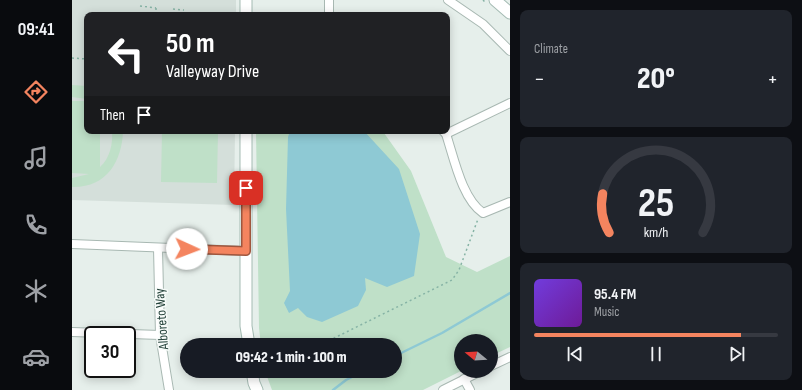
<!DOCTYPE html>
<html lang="en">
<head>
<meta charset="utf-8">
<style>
	:root { --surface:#171b24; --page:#20242c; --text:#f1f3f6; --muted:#9ea1a6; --line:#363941; --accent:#f4845f }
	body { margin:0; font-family:"Sofia Sans Condensed",sans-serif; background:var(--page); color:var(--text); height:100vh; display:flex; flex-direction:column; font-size:15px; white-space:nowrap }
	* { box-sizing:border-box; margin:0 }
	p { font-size:13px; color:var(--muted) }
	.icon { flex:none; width:22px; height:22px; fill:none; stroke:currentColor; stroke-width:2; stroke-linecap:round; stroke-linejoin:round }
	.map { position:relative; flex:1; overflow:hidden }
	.side { display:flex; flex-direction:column; gap:10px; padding:10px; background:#0d0f14; width:292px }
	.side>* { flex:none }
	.banner { position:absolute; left:12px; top:12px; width:366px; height:122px; border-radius:8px; box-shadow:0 2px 10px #0003; background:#202124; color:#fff; overflow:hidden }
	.needle { width:26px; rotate:288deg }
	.buttons { position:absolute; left:382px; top:334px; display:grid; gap:8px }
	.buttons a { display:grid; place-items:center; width:44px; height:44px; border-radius:50%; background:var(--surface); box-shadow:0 2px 10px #0003; font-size:20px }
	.speed { position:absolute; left:12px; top:326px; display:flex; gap:8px; font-size:20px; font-weight:700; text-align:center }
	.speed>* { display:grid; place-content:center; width:52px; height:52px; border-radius:50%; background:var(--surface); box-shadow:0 2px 10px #0003; line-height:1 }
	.speed .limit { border:2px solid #111; border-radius:6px; background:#fff; color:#111 }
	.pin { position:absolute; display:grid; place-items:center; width:34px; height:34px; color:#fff; margin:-17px; border-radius:8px; box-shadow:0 2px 6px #0006 }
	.me { position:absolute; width:44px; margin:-22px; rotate:92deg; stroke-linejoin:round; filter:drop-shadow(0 0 3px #0008) }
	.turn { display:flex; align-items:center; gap:14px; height:84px; padding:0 16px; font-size:18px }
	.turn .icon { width:52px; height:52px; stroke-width:2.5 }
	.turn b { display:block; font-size:28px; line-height:34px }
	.then { display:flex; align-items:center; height:38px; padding:0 16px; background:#0003; gap:8px; font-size:15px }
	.big { font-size:30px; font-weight:800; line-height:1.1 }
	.side .tile { flex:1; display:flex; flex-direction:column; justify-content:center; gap:6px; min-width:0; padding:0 14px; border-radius:8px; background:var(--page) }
	.side .dial { align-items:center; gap:0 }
	.dial svg { height:104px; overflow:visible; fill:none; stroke:var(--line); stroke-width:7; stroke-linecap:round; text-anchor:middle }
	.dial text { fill:var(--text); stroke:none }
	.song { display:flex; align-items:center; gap:12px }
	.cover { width:48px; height:48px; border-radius:6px; background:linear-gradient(135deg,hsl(260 70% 55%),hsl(280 70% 35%)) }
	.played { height:4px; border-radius:2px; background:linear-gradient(90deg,var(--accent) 85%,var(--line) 85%) }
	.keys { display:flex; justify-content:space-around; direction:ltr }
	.heat { display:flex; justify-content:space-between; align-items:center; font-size:22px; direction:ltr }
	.trip { position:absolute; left:108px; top:338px; width:222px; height:40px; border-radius:20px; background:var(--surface); box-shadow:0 2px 10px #0003; font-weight:800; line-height:40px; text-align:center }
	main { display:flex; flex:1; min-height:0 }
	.tab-bar { display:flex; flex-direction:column; width:72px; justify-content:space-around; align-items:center; background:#090b0e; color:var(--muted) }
	.tab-bar .icon { width:28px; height:28px }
	.tab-bar .current { color:var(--accent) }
	.tab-bar b { font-size:18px; color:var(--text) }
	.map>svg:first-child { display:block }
	.built { fill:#d4dfda }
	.green { fill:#bfe0c8 }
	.water { fill:#8ec9d4 }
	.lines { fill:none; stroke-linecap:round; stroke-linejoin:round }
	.stream { stroke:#8ec9d4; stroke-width:2.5 }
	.street-casing { stroke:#a8b8b2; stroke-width:10 }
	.secondary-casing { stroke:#a4bbb3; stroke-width:13 }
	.path { stroke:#86b3a5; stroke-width:1.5; stroke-dasharray:2 3; stroke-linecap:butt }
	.street { stroke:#fff; stroke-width:8 }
	.secondary { stroke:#fff; stroke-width:11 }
	.route-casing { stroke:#9f563e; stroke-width:10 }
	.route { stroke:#f4845f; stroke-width:7 }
	.labels { text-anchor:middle; stroke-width:3; stroke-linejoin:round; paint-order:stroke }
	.street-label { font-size:14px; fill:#24423a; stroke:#f7fbf9 }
</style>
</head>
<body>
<main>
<nav class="tab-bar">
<b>09:41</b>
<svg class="icon current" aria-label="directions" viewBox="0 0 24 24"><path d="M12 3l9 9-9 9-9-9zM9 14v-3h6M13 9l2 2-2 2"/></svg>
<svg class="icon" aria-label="music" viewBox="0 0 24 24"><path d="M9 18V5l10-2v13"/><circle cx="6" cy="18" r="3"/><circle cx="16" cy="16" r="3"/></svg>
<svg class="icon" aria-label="phone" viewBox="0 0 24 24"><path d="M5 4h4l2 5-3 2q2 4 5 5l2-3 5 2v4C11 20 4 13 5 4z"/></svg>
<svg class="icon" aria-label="climate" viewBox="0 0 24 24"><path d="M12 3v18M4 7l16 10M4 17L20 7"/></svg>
<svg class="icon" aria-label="car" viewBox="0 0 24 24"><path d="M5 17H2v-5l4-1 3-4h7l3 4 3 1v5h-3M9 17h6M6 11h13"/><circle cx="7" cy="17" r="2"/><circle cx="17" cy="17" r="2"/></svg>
</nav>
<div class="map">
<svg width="438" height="390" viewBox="0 0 438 390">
	<rect width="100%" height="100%" fill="#e6efeb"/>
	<path class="built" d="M 0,0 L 164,0 L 164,15 L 15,15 L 15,131 L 163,131 L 162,205 L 0,200 Z"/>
	<g class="green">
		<path d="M 0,85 L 15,86 L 15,99 L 0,97 Z"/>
		<path d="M 0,101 L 15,101 L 15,131 L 28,131 L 28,167 C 38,158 41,144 40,131 L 51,131 C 50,162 34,188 0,187 L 0,178 L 17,174 L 0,173 Z"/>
		<path d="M 90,131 L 146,131 L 145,183 L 89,182 Z"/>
		<path d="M 184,131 L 308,131 L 312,133 L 339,171 L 374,257 L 405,272 L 438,256 L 438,347 L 419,356 L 419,341 L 389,341 L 389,371 L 351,390 L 200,390 L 193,371 L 323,371 L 323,345 L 189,345 L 187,328 Z"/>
	</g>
	<path class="water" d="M 218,131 L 292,131 L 327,169 L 348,234 L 342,276 L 315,287 L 293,278 L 294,290 L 286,306 L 250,322 L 235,317 L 226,308 L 217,313 L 212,303 L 218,291 L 214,209 L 216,137 Z"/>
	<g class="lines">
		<g class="stream">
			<path d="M 323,356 L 370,333 L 438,293"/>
			<path d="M 261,390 L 274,380 L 292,371"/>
		</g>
		<defs>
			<g id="street">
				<path d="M 376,0 L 411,24 L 438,51"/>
				<path d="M 257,15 L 257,0"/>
				<path d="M 371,131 L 374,134 C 382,158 390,199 411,213 L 438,202"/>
				<path d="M 374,134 L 438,103"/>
				<path d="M 0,244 L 174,251"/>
				<path d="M 86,248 L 88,335 L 97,390"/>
				<path d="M 0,332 L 88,335"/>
				<path d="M 419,366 L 438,357"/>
				<path d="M 392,379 L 398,390"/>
				<path d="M 371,390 L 409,371"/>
			</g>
			<g id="secondary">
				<path d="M 423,0 L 438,13"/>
				<path d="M 174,15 L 174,0"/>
				<path d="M 174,131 L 174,326 L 177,345"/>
				<path d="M 180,371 L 182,383 L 185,390"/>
			</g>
		</defs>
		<use href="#street" class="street-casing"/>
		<use href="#secondary" class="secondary-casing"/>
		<g class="path">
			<path d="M 411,0 L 414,3"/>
			<path d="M 68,6 L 84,8"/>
			<path d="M 101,9 L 112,10"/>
			<path d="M 84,15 L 84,8 L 86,8"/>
			<path d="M 0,58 L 15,59"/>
			<path d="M 248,345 L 380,280 L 387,270 L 406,219"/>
		</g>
		<use href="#street" class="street"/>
		<use href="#secondary" class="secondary"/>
	</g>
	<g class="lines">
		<defs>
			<path id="route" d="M 115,249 L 174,251 L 174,188"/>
		</defs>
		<use href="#route" class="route-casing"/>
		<use href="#route" class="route"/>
	</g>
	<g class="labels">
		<g class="street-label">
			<text transform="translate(89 319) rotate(-94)" y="5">Alboreto Way</text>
		</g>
	</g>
</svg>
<div class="buttons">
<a><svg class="needle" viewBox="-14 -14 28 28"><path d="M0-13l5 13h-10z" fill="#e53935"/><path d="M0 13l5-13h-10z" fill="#9ea1a6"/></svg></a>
</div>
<div class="speed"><div class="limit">30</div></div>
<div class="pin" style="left:174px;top:188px;background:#d93025"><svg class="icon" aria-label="arrive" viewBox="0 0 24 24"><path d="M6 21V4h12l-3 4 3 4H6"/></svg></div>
<svg class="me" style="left:115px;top:249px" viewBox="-20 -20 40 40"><circle r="19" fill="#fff"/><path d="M0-13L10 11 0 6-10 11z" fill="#f4845f"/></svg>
<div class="trip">09:42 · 1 min · 100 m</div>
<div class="banner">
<div class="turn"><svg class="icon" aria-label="left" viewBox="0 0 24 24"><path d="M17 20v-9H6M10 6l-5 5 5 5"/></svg><div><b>50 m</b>Valleyway Drive</div></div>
<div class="then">Then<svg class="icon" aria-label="arrive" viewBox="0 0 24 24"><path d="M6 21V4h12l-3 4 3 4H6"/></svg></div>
</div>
</div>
<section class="side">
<div class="tile"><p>Climate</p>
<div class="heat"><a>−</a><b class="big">20°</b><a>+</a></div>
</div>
<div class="tile dial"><svg viewBox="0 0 100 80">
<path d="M14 69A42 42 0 1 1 86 69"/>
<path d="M14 69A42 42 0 0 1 9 39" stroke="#f4845f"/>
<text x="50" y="56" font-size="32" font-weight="700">25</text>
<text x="50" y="72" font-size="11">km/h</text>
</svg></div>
<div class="tile">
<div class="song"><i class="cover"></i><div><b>95.4 FM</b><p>Music</p></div></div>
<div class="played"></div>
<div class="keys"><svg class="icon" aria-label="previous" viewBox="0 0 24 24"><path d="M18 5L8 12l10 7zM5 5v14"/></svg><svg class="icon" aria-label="pause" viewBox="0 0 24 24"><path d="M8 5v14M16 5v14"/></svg><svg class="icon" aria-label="next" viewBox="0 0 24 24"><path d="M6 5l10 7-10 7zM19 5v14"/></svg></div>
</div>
</section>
</main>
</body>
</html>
